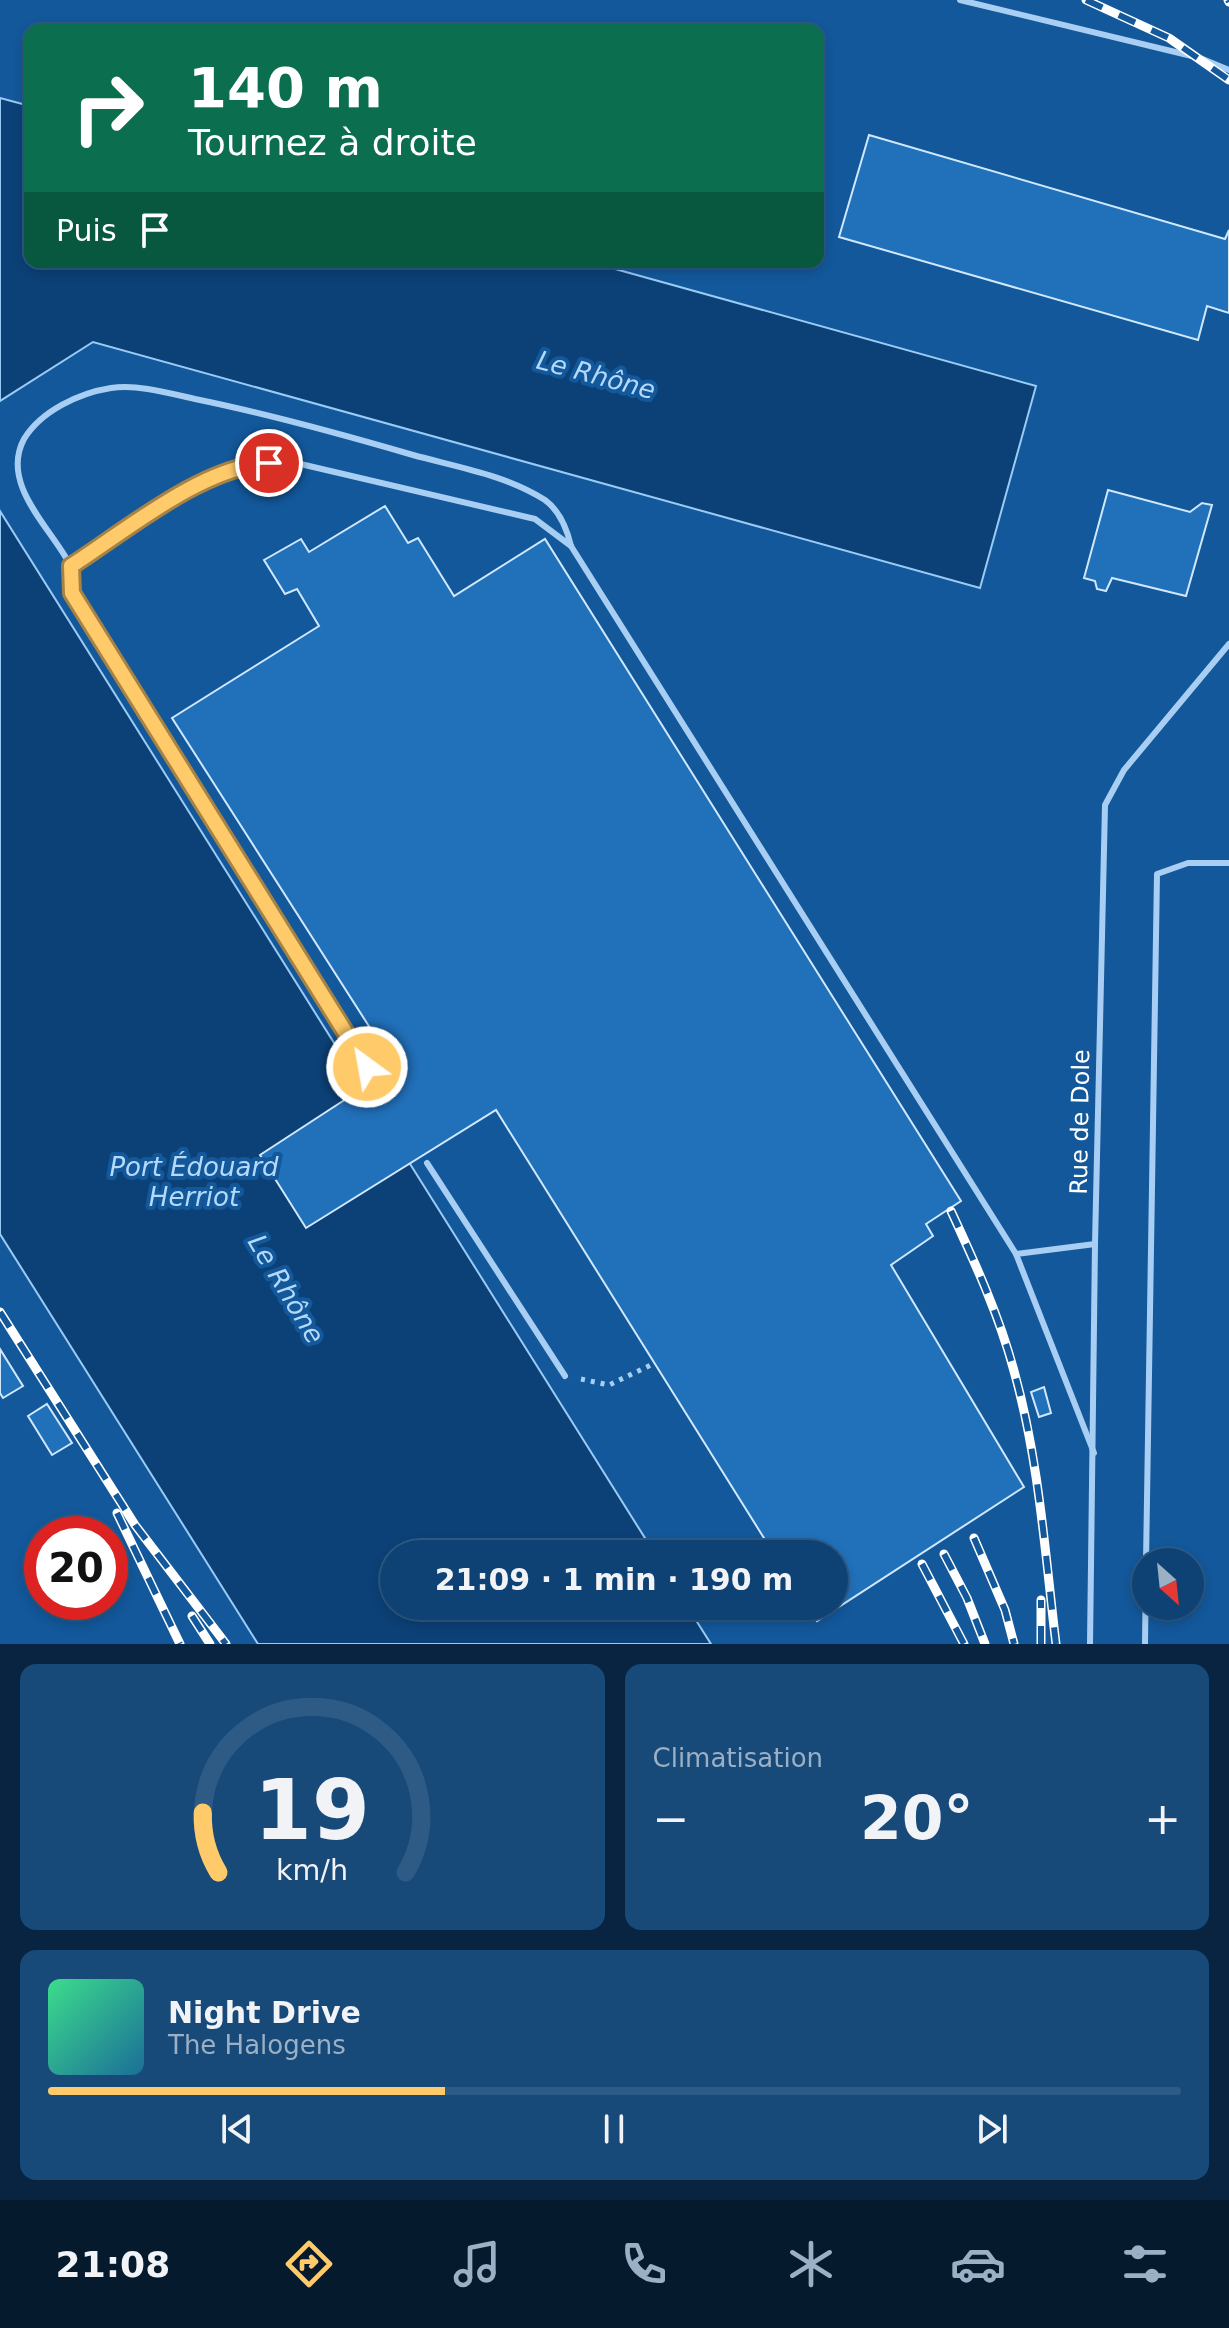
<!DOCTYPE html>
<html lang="fr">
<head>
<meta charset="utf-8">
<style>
	:root { --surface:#0e4274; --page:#174979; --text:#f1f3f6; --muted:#9bb0c5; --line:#2e5b86; --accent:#ffca6a }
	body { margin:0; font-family:"DejaVu Sans",sans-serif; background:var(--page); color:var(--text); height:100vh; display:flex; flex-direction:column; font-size:30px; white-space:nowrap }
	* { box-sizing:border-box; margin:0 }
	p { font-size:26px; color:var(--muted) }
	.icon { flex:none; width:44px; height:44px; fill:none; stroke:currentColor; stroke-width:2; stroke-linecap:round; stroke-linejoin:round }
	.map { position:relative; height:1644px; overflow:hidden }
	.sheet { display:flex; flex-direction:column; gap:20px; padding:20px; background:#082440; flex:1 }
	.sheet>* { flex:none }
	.guide { position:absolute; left:24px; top:24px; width:800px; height:244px; border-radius:16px; box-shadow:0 4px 12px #0003,0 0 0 2px var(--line); background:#0b6e4f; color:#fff; overflow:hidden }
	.needle { width:52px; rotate:153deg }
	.fabs { position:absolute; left:1132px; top:1548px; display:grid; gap:16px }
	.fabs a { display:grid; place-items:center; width:72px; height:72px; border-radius:50%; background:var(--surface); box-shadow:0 4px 12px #0003,0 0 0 2px var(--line); font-size:40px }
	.speed { position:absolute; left:24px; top:1516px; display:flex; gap:16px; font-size:40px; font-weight:700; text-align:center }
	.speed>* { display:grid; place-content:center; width:104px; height:104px; border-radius:50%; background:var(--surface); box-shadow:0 4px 12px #0003,0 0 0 2px var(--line); line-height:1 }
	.speed .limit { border:12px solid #d22; background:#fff; color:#111 }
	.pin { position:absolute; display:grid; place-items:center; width:68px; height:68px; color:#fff; margin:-34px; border:4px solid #fff; border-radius:50%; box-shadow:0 2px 8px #0007 }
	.me { position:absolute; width:88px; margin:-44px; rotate:328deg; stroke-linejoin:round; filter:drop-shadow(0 0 6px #0008) }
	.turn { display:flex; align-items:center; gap:28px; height:168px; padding:0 32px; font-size:36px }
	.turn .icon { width:104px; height:104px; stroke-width:2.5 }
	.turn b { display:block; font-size:56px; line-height:68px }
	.then { display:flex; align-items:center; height:76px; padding:0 32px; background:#0003; gap:16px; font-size:30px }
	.big { font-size:60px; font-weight:800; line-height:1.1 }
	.sheet .tile { flex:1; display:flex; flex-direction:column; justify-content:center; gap:12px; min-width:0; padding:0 28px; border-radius:16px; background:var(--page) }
	.sheet .dial { align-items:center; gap:0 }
	.dial svg { height:208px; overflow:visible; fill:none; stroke:var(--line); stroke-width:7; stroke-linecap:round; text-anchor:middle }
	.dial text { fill:var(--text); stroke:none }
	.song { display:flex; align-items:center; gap:24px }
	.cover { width:96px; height:96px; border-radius:12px; background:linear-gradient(135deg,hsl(150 70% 55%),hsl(200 70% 35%)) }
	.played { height:8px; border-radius:4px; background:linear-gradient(90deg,var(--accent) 35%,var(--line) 35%) }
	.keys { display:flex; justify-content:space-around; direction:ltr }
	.heat { display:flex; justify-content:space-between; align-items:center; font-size:44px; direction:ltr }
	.sheet .tiles { flex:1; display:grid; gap:20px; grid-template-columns:1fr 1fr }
	.tile:last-child { grid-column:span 2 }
	.trip { position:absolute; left:380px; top:1540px; width:468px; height:80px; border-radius:40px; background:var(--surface); box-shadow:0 4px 12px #0003,0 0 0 2px var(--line); font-weight:800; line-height:80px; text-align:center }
	.dock { display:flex; height:128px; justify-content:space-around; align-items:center; background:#061a2e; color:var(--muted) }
	.dock .icon { width:56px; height:56px }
	.dock .on { color:var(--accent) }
	.dock b { font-size:36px; color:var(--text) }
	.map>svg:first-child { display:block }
	.water { fill:#0c4177; stroke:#9acbf6; stroke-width:2 }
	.building { fill:#2170ba; stroke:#d0e8fd; stroke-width:2 }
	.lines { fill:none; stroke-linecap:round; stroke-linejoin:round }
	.path { stroke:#a8cff3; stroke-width:5; stroke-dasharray:4 6; stroke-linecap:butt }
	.service { stroke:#a8cff3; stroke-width:6 }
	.rail-casing { stroke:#fff; stroke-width:9 }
	.rail { stroke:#13589b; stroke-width:6; stroke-dasharray:18; stroke-linecap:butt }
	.route-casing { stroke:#a68345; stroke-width:20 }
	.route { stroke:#ffca6a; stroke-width:14 }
	.labels { text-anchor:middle; stroke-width:8; stroke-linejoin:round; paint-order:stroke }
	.street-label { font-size:24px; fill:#fff; stroke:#13589b }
	.water-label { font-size:26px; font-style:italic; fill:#b4d9fa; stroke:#13589b }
</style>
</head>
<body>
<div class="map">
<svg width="1229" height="1644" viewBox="0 0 1229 1644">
	<rect width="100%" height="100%" fill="#13589b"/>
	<g class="water">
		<path d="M 0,98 L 30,106 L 30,262 L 590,262 L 1036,386 L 980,588 L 93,342 L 0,401 Z"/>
		<path d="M 0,511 L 655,1554 L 394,1554 L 394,1606 L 687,1606 L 711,1644 L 258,1644 L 0,1234 Z"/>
	</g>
	<g class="building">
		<path d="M 869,135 L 1225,239 L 1229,230 L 1229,313 L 1207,306 L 1198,340 L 839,237 Z"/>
		<path d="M 1108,490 L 1190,512 L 1202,503 L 1212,505 L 1186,596 L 1112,578 L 1106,591 L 1097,589 L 1095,581 L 1084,578 Z"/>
		<path d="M 385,506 L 408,543 L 418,538 L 454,596 L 545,539 L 961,1201 L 926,1224 L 933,1236 L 891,1265 L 1024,1487 L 817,1621 L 807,1606 L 834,1606 L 834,1554 L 774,1554 L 496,1110 L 306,1228 L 260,1155 L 395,1067 L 172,718 L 319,626 L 297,589 L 285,594 L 264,560 L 301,539 L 309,552 Z"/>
		<path d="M 0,1349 L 23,1386 L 3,1398 L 0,1393 Z"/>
		<path d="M 1044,1387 L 1051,1413 L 1039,1417 L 1031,1392 Z"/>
		<path d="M 47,1404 L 72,1443 L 52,1455 L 28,1416 Z"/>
	</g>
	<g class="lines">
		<path class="path" d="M 581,1379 L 609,1385 L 655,1363"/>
		<g class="service">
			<path d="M 960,0 L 1200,58 L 1229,70"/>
			<path d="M 71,566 L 207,478 L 247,464 L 292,462 L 535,519 L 571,546"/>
			<path d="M 367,1067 L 72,593 C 72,584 73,571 69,563 C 50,527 0,484 24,439 C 41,411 79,393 111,388 C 137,384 169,393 195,399 C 269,414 341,434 413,455 C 457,467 506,475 545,500 C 560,511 567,529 571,546 L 1016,1254 L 1094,1453"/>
			<path d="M 427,1163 L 565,1376"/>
			<path d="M 1016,1254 L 1095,1244"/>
			<path d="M 1146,1562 L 1157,874 L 1188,863 L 1229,863"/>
			<path d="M 1090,1644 L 1095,1244 L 1105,805 L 1124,770 L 1229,644"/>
			<path d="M 1145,1644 L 1146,1567"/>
		</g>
		<defs>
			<g id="rail">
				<path d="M 1086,0 L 1169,38 L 1229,80"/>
				<path d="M 1228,0 L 1229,2"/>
				<path d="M 951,1211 C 975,1263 999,1315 1014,1371 C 1039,1460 1045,1553 1056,1644"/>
				<path d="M 0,1312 L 135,1525 L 226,1644"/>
				<path d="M 117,1513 L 180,1644"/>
				<path d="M 974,1538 L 1005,1610 L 1014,1644"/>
				<path d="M 944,1554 L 967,1598 L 985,1644"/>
				<path d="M 922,1564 L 964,1644"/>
				<path d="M 192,1616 L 210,1644"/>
				<path d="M 1041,1644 L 1041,1600"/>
			</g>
		</defs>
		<use href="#rail" class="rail-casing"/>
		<use href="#rail" class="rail"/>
	</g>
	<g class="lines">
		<defs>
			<path id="route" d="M 269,463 C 203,466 127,530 71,566 L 72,593 L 367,1067"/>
		</defs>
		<use href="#route" class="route-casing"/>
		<use href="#route" class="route"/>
	</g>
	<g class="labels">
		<g class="street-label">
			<text transform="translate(1080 1122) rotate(-89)" y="8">Rue de Dole</text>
		</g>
		<g class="water-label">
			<text transform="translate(596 375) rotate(15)" y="9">Le Rhône</text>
			<text x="194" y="1176">Port Édouard<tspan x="194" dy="30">Herriot</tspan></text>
			<text transform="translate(286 1289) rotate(59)" y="9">Le Rhône</text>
		</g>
	</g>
</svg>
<div class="fabs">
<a><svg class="needle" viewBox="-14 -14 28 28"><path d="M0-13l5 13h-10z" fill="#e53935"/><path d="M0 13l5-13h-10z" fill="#9bb0c5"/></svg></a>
</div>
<div class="speed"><div class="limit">20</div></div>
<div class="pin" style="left:269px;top:463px;background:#d93025"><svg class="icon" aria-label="arrive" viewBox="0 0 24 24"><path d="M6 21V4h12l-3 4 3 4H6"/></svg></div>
<svg class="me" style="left:367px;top:1067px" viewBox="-20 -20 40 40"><circle r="17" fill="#ffca6a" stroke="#fff" stroke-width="3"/><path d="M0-11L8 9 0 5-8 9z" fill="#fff"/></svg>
<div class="trip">21:09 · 1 min · 190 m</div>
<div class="guide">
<div class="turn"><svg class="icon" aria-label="right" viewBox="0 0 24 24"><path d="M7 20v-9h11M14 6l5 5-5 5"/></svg><div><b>140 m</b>Tournez à droite</div></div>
<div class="then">Puis<svg class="icon" aria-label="arrive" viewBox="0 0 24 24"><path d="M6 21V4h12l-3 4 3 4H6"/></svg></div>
</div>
</div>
<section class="sheet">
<div class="tiles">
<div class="tile dial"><svg viewBox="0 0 100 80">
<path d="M14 69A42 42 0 1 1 86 69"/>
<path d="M14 69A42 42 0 0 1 8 46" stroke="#ffca6a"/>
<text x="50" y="56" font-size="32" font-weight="700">19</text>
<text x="50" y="72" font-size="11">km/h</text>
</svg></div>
<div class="tile"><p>Climatisation</p>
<div class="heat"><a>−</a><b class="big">20°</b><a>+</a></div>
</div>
<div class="tile">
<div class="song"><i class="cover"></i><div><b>Night Drive</b><p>The Halogens</p></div></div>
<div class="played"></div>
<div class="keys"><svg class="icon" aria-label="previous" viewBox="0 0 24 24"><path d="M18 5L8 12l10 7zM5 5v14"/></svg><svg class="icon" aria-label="pause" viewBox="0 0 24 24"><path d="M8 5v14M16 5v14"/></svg><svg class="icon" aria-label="next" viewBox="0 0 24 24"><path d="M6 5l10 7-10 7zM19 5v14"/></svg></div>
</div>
</div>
</section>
<nav class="dock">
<b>21:08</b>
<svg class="icon on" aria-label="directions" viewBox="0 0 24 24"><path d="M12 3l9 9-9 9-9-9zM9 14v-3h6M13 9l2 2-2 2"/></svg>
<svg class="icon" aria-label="music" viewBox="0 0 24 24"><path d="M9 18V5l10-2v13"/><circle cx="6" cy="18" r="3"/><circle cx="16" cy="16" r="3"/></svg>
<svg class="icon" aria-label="phone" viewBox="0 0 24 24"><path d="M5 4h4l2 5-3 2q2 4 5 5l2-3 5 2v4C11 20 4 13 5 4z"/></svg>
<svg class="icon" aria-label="climate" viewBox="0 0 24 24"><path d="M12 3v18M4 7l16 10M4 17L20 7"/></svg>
<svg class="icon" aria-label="car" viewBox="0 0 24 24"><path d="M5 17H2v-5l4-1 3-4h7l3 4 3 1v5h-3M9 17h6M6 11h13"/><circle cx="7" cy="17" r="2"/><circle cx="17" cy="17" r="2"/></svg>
<svg class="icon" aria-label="filters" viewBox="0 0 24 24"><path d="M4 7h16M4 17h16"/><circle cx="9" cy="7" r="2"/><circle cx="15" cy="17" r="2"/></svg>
</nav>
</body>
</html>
